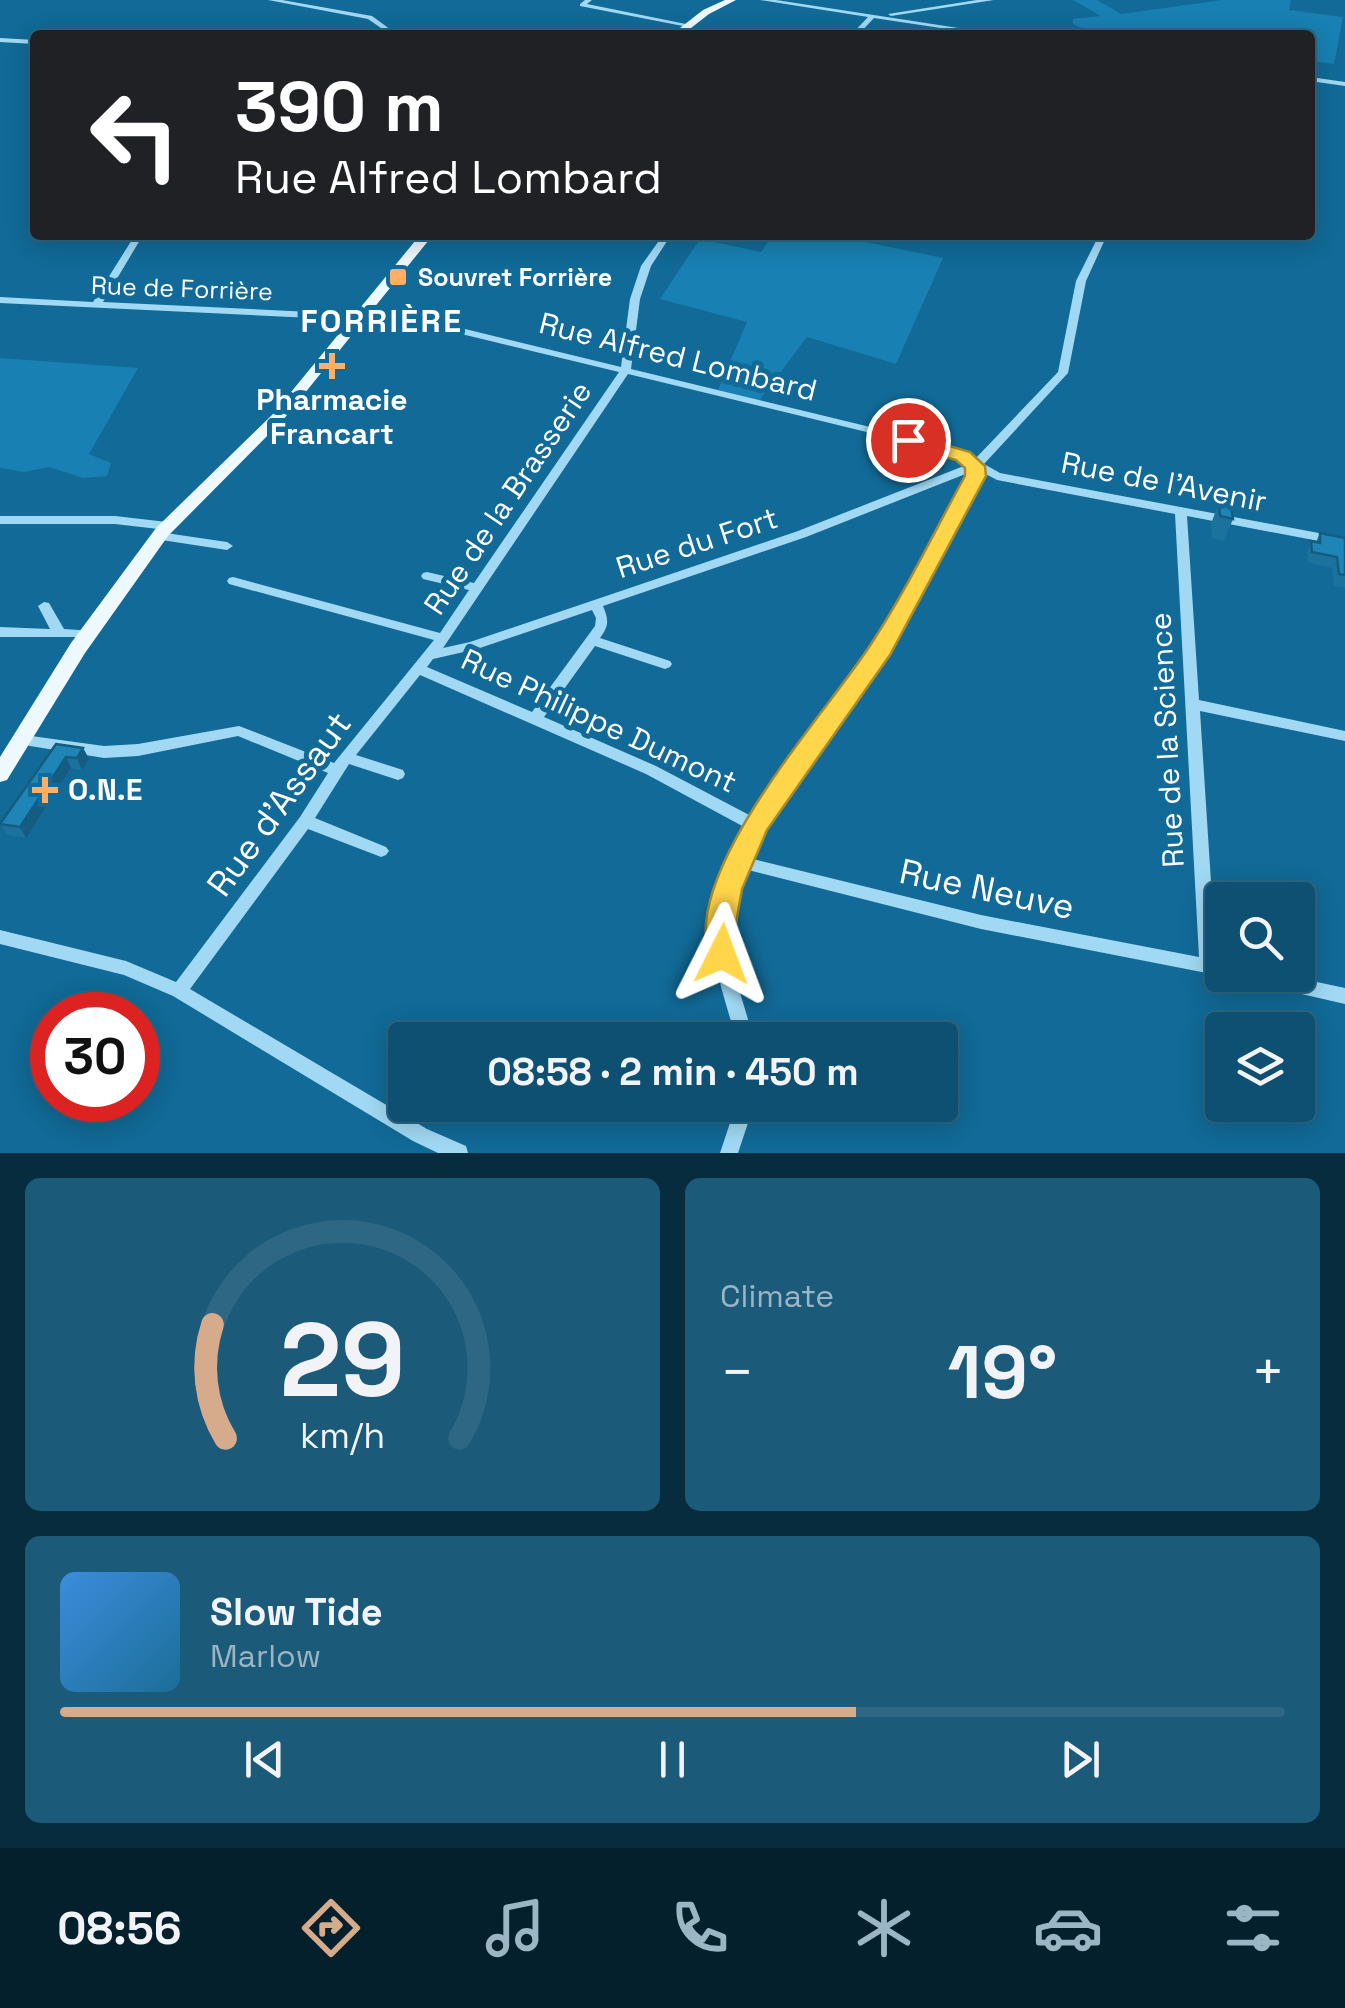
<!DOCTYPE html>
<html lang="en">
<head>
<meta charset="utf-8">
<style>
	:root { --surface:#0d5071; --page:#1b5a79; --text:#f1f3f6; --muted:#9ab5c3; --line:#2d6784; --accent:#d6ab8b }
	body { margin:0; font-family:"Space Grotesk",sans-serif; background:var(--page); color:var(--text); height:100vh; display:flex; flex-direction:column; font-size:38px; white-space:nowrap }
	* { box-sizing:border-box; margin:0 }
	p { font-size:32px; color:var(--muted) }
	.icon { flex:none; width:55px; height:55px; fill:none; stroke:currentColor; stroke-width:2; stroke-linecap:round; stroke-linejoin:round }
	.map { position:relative; height:1153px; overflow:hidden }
	.panel { display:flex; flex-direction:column; gap:25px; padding:25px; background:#072c3e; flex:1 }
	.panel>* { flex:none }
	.hud { position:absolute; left:30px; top:30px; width:1285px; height:210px; border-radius:10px; box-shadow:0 5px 25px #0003,0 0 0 2px var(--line); background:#202124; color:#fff; overflow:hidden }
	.buttons { position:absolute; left:1205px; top:882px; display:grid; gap:20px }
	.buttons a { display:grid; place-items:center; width:110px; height:110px; border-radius:10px; background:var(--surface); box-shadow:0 5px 25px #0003,0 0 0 2px var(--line); font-size:50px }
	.speed { position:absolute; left:30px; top:992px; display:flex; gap:20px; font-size:50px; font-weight:700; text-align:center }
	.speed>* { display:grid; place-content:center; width:130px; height:130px; border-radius:50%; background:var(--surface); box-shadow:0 5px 25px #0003,0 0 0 2px var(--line); line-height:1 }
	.speed .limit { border:15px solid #d22; background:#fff; color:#111 }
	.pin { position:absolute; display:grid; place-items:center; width:85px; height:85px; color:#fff; margin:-42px; border:5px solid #fff; border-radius:50%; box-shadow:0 2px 10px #0007 }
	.me { position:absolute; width:110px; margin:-55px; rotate:3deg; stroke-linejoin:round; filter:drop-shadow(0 0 8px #0008) }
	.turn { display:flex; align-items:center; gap:35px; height:210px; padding:0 40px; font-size:45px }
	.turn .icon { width:130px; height:130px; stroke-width:2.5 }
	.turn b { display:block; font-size:70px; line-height:85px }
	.big { font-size:75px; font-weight:800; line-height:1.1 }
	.panel .card { flex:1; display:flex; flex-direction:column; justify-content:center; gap:15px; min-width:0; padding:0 35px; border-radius:15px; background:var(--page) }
	.panel .dial { align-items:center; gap:0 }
	.dial svg { height:260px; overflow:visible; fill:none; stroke:var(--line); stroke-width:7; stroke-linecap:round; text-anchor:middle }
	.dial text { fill:var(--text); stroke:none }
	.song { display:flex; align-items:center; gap:30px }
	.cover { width:120px; height:120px; border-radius:15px; background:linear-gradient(135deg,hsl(210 70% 55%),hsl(200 70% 35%)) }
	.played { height:10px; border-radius:5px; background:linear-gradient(90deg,var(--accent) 65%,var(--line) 65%) }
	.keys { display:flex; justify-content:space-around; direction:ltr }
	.heat { display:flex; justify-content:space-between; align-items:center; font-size:55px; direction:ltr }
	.panel .tiles { flex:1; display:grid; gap:25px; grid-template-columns:1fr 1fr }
	.card:last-child { grid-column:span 2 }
	.trip { position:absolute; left:388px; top:1022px; width:570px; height:100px; border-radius:10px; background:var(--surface); box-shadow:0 5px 25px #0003,0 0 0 2px var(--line); font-weight:800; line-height:100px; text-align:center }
	.tabs { display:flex; height:160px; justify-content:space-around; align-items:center; background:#05202d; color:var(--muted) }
	.tabs .icon { width:70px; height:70px }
	.tabs .selected { color:var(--accent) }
	.tabs b { font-size:45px; color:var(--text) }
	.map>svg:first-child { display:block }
	.green { fill:#1880b2 }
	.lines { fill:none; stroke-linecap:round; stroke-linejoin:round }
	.minor { fill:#a1d9f4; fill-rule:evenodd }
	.major { fill:#eef8ff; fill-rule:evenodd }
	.wall { fill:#1a729d }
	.shaded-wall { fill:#155d80 }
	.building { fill:#1e85b7; stroke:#155d80; stroke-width:2.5 }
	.route { fill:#ffd54a; stroke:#a68a30; stroke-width:2.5 }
	.poi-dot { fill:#ffaf64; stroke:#116a97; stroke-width:4 }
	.labels { text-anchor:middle; stroke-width:10; stroke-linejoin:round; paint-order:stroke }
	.far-poi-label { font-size:25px; font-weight:bold; fill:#fff; stroke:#116a97; text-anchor:start }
	.far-street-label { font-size:25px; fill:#fff; stroke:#116a97 }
	.street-label { font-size:30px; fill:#fff; stroke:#116a97 }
	.poi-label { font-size:30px; font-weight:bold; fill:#fff; stroke:#116a97 }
	.far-district-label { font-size:32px; font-weight:bold; letter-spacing:2.5px; fill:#fff; stroke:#116a97 }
	.near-street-label { font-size:35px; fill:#fff; stroke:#116a97 }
</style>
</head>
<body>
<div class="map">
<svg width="1345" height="1153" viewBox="0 0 1345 1153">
	<rect width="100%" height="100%" fill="#116a97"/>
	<g class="green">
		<path d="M 1073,0 L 1097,0 L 1121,14 L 1222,0 L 1291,0 L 1289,10 L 1343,17 L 1334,64 L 1310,61 L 1310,35 C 1259,35 1111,45 1073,24 L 1073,19 L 1101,16 Z"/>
		<path d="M 773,235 L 831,235 L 943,258 L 896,364 L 807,337 L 759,401 L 718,390 L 747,322 L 660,299 L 700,239 L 761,252 Z"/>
		<path d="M 0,358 L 138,368 L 89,454 L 111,463 L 107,476 L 83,478 L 49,467 L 24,472 L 0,468 Z"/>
	</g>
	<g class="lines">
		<g class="minor">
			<path d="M 268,0 L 282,0 L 372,16 L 398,35 L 391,35 L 368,19 Z"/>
			<path d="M 585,0 L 592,0 L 587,4 L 691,25 L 688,27 L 580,6 L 580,4 Z"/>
			<path d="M 760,0 L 776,0 L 1004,35 L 987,35 L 874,18 L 858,35 L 851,35 L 868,17 Z"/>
			<path d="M 977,0 L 994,0 L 891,16 L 888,14 Z"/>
			<path d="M 0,38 L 35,40 L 35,44 L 0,42 Z"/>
			<path d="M 1310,77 L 1345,82 L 1345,86 L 1310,81 Z"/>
			<path d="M 135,235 L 143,235 L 103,302 L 416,317 L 621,367 L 630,299 L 641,266 L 663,235 L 671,235 L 651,266 L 640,299 L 631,369 L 932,442 L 959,450 L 975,459 L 1058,372 L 1076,281 L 1099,235 L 1107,235 L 1086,281 L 1068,373 L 984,464 L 1000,473 L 1345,538 L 1345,546 L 1187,516 L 1199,700 L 1345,731 L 1345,741 L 1200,711 L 1216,960 L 1222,962 L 1222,975 L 1226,975 L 1222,976 L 981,929 L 744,869 C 716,936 736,975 754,1040 L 736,1040 C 727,1003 710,963 713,924 C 715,890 733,858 746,828 L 646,774 L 420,675 L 356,755 L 403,770 L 405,774 L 403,778 L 398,780 L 349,764 L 315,818 L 386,847 L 389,851 L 386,855 L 381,857 L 376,855 L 308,829 L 190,989 L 427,1129 L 466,1146 L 468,1153 L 438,1153 L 413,1141 L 173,996 L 124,975 L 0,944 L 0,930 L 126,961 L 176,982 L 300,817 L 328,773 L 238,736 L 138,756 L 104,758 L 24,745 L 19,744 L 17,740 L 19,736 L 24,735 L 104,746 L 138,744 L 239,726 L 334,763 L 434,640 L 229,584 L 227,581 L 229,578 L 233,577 L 440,633 L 469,590 L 423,579 L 421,576 L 423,573 L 427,572 L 474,583 L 619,372 L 416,323 L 0,303 L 0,297 L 93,302 ZM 628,374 L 924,446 L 951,454 L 969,464 L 798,531 L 470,642 L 443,648 ZM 980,471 L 997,480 L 1175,514 L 1199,957 L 981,915 L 749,858 L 761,828 L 886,652 L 974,495 ZM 968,473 L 962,495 L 876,646 L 753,817 L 656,766 L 544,717 L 595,646 L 665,669 L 670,667 L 672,664 L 670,661 L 600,638 C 609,626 609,620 603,606 L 806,537 ZM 592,610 L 596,618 L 595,626 L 532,712 L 427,667 L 433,659 L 477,649 Z"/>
			<path d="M 0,516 L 115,516 L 167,522 L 173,526 L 167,530 L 115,524 L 0,524 Z"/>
			<path d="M 159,532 L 227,542 L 233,546 L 227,550 L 155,539 L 153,536 Z"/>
			<path d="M 44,602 L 49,603 L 64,629 L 94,631 L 96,634 L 94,637 L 0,637 L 0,627 L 50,629 L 38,606 Z"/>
			<path d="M 1242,975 L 1284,975 L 1345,988 L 1345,1004 L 1250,982 L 1244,980 Z"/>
			<path d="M 736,1105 L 754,1105 L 738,1153 L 720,1153 Z"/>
		</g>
		<g class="major">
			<path d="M 725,0 L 736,0 L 709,14 L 682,35 L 671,35 L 703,10 Z"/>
			<path d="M 420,235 L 433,235 L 283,420 L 168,536 L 85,653 L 7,780 L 0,782 L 0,757 L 71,643 L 156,528 L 273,414 Z"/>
		</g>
	</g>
	<g class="wall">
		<path d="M 1219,502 L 1233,519 L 1224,541 L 1212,539 L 1211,524 Z"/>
		<path d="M 1320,533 L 1345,538 L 1345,588 L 1334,586 L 1332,568 L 1308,563 L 1307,552 L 1311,541 L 1316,542 Z"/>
		<path d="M 56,744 L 83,748 L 89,759 L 82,770 L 71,768 L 26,838 L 7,835 L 0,824 Z"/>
	</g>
	<g class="shaded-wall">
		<path d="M 83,748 L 89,759 L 82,770 L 77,758 Z"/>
		<path d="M 66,757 L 71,768 L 26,838 L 20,827 Z"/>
	</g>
	<g class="building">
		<path d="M 1219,502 L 1231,505 L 1233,519 L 1220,516 Z"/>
		<path d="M 1320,533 L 1345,538 L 1345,575 L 1339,574 L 1337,557 L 1312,552 L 1311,541 L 1320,543 Z"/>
		<path d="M 56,744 L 83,748 L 77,758 L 66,757 L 20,827 L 0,824 Z"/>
	</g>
	<path class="route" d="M 908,434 L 970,452 L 985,466 L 986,476 L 890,655 L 767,830 L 742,889 L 736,923 L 737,954 L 733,964 L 722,968 L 712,964 C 672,879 827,713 871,644 C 906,591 934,532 965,476 L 965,468 L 956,460 L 901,444 L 898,440 Z"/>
	<g class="poi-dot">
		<rect x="388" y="267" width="20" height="20" rx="5"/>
		<path d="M327 351h10v10h10v10h-10v10h-10v-10h-10v-10h10z"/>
		<path d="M40 775h10v10h10v10h-10v10h-10v-10h-10v-10h10z"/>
	</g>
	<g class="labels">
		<g class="far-poi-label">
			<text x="418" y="286">Souvret Forrière</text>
		</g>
		<g class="far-street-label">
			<text transform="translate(182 288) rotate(2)" y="9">Rue de Forrière</text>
		</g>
		<g class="street-label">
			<text transform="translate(678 357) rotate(14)" y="10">Rue Alfred Lombard</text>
			<text transform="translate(1164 482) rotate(11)" y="10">Rue de l'Avenir</text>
			<text transform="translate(508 498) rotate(-56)" y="10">Rue de la Brasserie</text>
			<text transform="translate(697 543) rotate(-18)" y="10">Rue du Fort</text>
			<text transform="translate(599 721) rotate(25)" y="10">Rue Philippe Dumont</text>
			<text transform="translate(1167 740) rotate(-93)" y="10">Rue de la Science</text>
		</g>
		<g class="poi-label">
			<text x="332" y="410">Pharmacie<tspan x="332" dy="34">Francart</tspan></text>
			<text x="68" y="800" text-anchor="start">O.N.E</text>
		</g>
		<g class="far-district-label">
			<text x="382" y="332">FORRIÈRE</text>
		</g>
		<g class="near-street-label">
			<text transform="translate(279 804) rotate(-54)" y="12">Rue d'Assaut</text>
			<text transform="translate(987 889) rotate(12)" y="12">Rue Neuve</text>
		</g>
	</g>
</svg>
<div class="buttons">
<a><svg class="icon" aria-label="search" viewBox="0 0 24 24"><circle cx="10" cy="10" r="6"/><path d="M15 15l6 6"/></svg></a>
<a><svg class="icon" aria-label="layers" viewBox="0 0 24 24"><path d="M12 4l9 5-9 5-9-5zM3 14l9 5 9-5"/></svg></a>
</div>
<div class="speed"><div class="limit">30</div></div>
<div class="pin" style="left:908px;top:440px;background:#d93025"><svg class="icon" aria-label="arrive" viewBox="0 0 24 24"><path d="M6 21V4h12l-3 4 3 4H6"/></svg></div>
<svg class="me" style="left:722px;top:954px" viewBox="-20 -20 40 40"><path d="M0-17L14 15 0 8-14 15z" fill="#ffd54a" stroke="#fff" stroke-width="4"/></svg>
<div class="trip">08:58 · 2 min · 450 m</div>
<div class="hud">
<div class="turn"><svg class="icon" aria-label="left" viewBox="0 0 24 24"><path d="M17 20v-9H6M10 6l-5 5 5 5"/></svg><div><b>390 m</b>Rue Alfred Lombard</div></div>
</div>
</div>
<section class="panel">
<div class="tiles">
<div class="card dial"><svg viewBox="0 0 100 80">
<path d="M14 69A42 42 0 1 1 86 69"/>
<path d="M14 69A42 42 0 0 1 10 34" stroke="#d6ab8b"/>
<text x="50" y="56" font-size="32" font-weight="700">29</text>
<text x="50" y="72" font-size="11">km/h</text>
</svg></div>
<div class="card"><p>Climate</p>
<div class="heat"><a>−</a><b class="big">19°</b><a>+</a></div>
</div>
<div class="card">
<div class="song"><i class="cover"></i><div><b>Slow Tide</b><p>Marlow</p></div></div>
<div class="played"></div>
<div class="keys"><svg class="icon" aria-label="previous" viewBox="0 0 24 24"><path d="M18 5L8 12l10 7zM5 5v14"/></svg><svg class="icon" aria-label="pause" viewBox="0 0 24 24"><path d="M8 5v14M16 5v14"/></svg><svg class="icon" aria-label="next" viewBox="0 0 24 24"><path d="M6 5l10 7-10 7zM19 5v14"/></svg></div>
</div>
</div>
</section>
<nav class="tabs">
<b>08:56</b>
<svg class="icon selected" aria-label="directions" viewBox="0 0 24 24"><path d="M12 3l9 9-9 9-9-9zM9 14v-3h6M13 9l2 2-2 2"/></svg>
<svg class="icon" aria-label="music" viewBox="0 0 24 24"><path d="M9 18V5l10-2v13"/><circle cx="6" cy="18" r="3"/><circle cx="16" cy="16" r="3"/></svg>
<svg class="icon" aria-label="phone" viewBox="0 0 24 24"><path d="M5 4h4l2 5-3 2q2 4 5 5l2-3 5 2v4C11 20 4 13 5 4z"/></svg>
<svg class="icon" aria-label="climate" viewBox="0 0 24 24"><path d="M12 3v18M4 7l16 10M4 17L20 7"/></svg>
<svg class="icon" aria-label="car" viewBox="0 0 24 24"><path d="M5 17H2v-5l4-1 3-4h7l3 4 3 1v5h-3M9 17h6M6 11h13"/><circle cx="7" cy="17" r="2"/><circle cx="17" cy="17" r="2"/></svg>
<svg class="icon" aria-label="filters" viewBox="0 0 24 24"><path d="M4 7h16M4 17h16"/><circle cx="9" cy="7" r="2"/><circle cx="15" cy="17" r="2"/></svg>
</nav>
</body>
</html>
